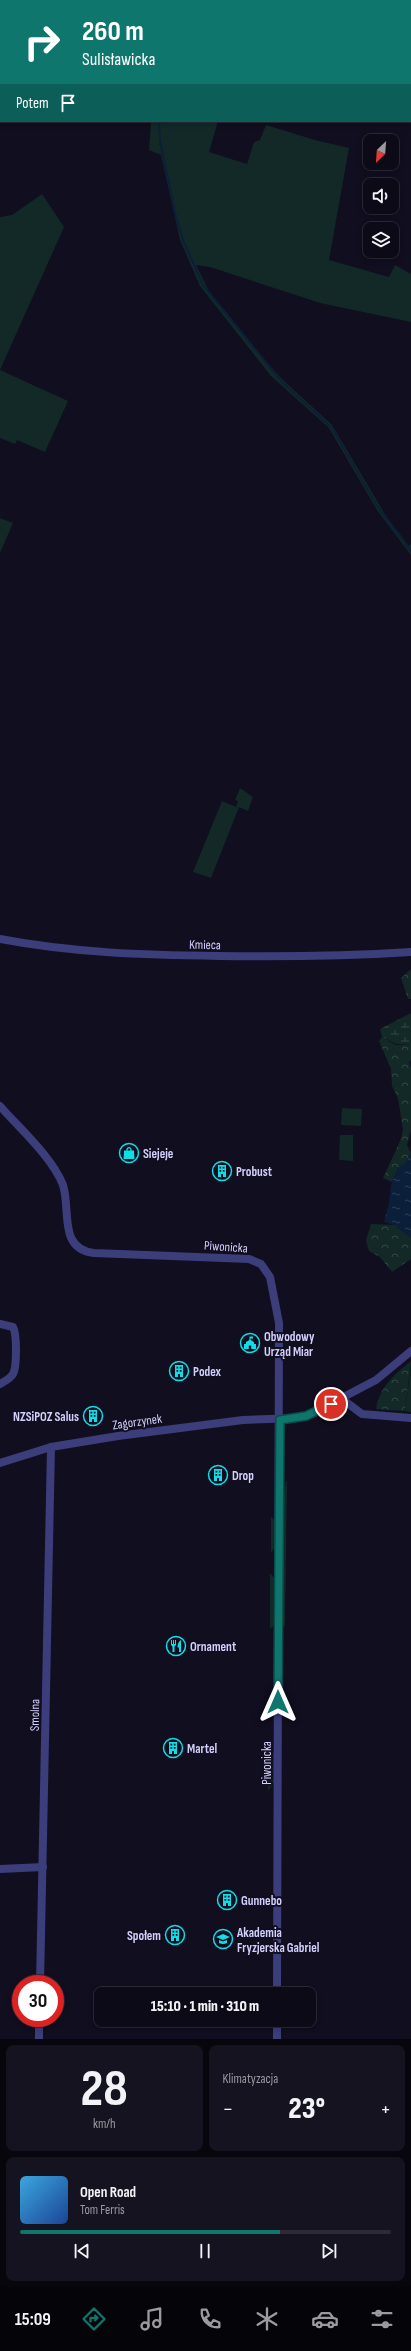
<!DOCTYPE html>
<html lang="pl">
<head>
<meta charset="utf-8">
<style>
	:root { --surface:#0c0a17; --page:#151320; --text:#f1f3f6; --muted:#9a9aa1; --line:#2c2b36; --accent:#0f766e }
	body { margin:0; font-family:"Sofia Sans Condensed",sans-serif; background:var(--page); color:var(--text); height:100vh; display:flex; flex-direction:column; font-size:15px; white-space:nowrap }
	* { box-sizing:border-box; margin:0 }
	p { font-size:13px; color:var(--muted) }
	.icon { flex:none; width:22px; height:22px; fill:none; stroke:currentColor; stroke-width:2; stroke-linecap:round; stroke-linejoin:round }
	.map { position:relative; height:2039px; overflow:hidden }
	.sheet { display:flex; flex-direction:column; gap:6px; padding:6px; background:#07060d; flex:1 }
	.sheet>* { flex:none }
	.guide { position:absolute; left:0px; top:0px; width:411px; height:122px; box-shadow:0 2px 6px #0003,0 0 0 1px var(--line); background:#0f766e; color:#fff; overflow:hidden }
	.needle { width:26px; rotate:205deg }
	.fabs { position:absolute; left:363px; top:134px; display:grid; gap:8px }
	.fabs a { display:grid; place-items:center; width:36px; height:36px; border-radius:8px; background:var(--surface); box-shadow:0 2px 6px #0003,0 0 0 1px var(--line); font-size:20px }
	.speed { position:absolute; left:12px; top:1975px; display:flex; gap:8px; font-size:20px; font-weight:700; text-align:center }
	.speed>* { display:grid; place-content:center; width:52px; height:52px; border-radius:50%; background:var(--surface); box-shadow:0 2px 6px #0003,0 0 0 1px var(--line); line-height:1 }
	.speed .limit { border:6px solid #d22; background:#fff; color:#111 }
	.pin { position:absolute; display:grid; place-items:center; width:34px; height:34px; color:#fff; margin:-17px; border:2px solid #fff; border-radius:50%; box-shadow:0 1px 4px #0007 }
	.me { position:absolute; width:44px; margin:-22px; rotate:0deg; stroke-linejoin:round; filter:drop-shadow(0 0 3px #0008) }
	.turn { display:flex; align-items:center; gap:14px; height:84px; padding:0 16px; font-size:18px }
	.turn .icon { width:52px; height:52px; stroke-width:2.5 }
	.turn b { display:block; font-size:28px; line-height:34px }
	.then { display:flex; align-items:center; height:38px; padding:0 16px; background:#0003; gap:8px; font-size:15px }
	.big { font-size:30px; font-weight:800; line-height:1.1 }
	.sheet .widget { flex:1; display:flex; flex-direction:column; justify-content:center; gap:6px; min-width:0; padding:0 14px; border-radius:8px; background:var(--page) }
	.sheet .dial { align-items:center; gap:0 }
	.dial b { font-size:52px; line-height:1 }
	.song { display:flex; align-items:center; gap:12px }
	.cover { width:48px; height:48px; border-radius:6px; background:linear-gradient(135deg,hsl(200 70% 55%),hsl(220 70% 35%)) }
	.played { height:4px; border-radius:2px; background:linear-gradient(90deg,var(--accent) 70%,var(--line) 70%) }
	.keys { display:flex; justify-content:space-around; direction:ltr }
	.heat { display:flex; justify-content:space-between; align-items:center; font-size:22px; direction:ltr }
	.sheet .tiles { flex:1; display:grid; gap:6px; grid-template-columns:1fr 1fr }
	.widget:last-child { grid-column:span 2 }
	.trip { position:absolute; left:94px; top:1987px; width:222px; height:40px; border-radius:8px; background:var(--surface); box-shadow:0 2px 6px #0003,0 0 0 1px var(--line); font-weight:800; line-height:40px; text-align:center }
	.menu { display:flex; height:64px; justify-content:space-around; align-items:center; background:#050409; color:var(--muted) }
	.menu .icon { width:28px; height:28px }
	.menu .selected { color:var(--accent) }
	.menu b { font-size:18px; color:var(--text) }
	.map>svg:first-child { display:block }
	.green { fill:#122927 }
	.forest { fill:url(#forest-crowns) }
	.wetland { fill:url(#wetland-marsh) }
	.water { fill:url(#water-ripples) }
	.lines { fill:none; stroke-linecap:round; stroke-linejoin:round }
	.stream { stroke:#0c1f3a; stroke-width:2 }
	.minor { stroke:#3c3d7b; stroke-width:8 }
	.route-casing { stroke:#0a4d48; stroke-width:10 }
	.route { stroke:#0f766e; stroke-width:7 }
	.labels { text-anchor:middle; stroke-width:4; stroke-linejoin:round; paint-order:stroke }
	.street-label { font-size:13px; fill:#d3cffc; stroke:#100e1f }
	.poi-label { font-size:13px; font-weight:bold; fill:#d3cffc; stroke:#100e1f; text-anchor:start }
</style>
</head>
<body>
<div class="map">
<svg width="411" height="2039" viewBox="0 0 411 2039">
	<defs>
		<pattern id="forest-crowns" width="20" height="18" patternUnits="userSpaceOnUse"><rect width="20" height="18" fill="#122927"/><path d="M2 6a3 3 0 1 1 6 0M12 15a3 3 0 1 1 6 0" fill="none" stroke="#344747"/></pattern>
		<pattern id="wetland-marsh" width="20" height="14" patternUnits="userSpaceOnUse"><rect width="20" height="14" fill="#122927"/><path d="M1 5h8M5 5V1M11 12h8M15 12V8" fill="none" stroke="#344747"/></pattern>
		<pattern id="water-ripples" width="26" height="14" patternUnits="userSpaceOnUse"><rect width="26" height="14" fill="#0c1f3a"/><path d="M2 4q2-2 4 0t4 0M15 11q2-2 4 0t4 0" fill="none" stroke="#2e3e57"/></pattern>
	</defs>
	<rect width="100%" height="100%" fill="#100e1f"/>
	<g class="green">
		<path d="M 151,121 L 218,121 L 209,152 L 247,164 L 254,142 L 260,140 L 266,125 L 315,140 L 349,148 L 329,260 L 389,277 L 395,265 L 411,274 L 411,322 L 320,303 L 210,267 L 196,265 L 211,295 L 268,364 L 283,380 L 332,425 L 386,516 L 409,546 L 411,544 L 411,555 L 377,510 L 329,428 L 271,376 L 200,286 L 180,240 L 161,155 L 149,150 Z"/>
		<path d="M 42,194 L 64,227 L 0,370 L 68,401 L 45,452 L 17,440 L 15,444 L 0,438 L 0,217 L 12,215 Z"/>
		<path d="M 0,518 L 13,523 L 0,553 Z"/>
		<path d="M 240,788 L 253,797 L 248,811 L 239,807 L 211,878 L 193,872 L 222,801 L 236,807 L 238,801 L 235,800 Z"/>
		<path d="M 342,1108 L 362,1109 L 361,1126 L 341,1125 Z"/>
		<path d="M 340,1135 L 353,1135 L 353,1161 L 339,1160 Z"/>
		<path d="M 411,1367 L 411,1412 L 405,1411 Z"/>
		<path d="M 286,1481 L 287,1481 L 285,1628 L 283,1623 L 283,1499 Z"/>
		<path d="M 271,1517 L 275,1521 L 275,1547 L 271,1553 Z"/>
		<path d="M 270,1573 L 275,1579 L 275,1624 L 270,1629 Z"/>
		<path d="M 269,1751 L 274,1753 L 274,1783 L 268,1791 Z"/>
	</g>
	<g class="forest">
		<path d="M 411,969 L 411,999 L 408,999 L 401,978 Z"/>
		<path d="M 382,1037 L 396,1045 L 411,1045 L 411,1060 L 409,1062 L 411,1068 L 411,1130 L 407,1145 L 411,1153 L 405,1164 L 398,1168 L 392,1182 L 383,1178 L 401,1139 L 403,1130 L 398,1098 L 392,1086 L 391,1069 L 379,1041 Z"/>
		<path d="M 371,1224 L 395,1225 L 411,1238 L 411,1259 L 392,1272 L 380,1257 L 369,1251 L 366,1240 Z"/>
		<path d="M 411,1361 L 405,1411 L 376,1409 C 380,1386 394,1375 411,1361 Z"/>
	</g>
	<path class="wetland" d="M 411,1013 L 411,1045 L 396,1044 L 382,1037 L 380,1029 Z"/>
	<path class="water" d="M 411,1153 L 411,1238 L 395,1225 L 384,1222 L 389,1203 L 391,1185 L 398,1168 L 405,1164 Z"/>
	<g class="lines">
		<g class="stream">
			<path d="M 138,0 L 138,1"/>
			<path d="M 159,121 L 160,141 L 176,217 L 183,240 L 203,285 L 282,382 L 332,428 L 377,506 L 411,551"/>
		</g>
		<g class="minor">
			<path d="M 255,1 L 256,0"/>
			<path d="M 0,939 C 73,953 146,955 220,956 C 284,957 347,956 411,952"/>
			<path d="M 0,1106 C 20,1129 52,1157 63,1185 C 71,1210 58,1249 94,1253 L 249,1259 L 261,1264 L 270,1277 L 279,1323 L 277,1994"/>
			<path d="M 0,1324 L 13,1327 C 17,1334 17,1367 13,1374 C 10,1379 5,1381 0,1384"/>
			<path d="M 342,1399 L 362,1414 L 411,1418"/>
			<path d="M 0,1463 L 51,1447 L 118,1436 L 243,1420 L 300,1418 L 313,1413 L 376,1380 L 411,1351"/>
			<path d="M 0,1869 L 43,1867"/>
			<path d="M 40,1984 L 51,1447"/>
			<path d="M 39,2039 L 39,2018"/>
			<path d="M 277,2039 L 277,2020"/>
		</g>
	</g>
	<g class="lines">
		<defs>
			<path id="route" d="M 278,1702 L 280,1420 L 306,1416 L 331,1404"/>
		</defs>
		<use href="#route" class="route-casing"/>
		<use href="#route" class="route"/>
	</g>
	<defs>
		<symbol id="shop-ring" viewBox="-11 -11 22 22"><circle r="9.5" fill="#100e1f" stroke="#0fdde8" stroke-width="1.5"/><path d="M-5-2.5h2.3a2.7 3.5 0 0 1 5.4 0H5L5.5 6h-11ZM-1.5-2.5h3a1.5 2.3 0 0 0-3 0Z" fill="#0fdde8"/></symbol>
		<symbol id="building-ring" viewBox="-11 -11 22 22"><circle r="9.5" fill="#100e1f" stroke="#0fdde8" stroke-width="1.5"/><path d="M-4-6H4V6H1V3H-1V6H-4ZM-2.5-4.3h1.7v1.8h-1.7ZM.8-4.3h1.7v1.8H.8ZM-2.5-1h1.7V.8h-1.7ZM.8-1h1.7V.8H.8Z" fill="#0fdde8"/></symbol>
		<symbol id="civic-ring" viewBox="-11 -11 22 22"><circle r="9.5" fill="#100e1f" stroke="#0fdde8" stroke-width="1.5"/><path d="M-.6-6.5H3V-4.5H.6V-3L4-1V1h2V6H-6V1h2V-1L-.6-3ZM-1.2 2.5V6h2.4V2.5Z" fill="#0fdde8"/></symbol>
		<symbol id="restaurant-ring" viewBox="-11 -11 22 22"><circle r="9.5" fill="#100e1f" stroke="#0fdde8" stroke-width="1.5"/><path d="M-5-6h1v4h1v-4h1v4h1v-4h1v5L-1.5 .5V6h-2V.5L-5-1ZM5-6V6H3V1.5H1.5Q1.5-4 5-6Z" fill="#0fdde8"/></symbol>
		<symbol id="school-ring" viewBox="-11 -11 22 22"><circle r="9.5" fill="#100e1f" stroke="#0fdde8" stroke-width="1.5"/><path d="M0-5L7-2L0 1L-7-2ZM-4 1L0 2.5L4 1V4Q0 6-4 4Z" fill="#0fdde8"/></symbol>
	</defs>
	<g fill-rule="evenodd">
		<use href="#shop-ring" x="118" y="1142" width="22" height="22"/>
		<use href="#building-ring" x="211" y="1160" width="22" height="22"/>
		<use href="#civic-ring" x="239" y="1332" width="22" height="22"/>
		<use href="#building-ring" x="168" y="1360" width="22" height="22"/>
		<use href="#building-ring" x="82" y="1405" width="22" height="22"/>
		<use href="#building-ring" x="207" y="1464" width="22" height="22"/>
		<use href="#restaurant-ring" x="165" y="1635" width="22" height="22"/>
		<use href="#building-ring" x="162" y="1737" width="22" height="22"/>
		<use href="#building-ring" x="216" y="1889" width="22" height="22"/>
		<use href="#building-ring" x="164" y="1924" width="22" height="22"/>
		<use href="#school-ring" x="212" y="1928" width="22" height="22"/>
	</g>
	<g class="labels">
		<g class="street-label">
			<text transform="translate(205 944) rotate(1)" y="5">Kmieca</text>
			<text transform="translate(226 1246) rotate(4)" y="5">Piwonicka</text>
			<text transform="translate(137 1421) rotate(-8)" y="5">Zagorzynek</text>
			<text transform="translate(34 1715) rotate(-89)" y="5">Smolna</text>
			<text transform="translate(266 1763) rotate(-90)" y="5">Piwonicka</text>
		</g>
		<g class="poi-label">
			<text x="143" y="1158">Siejeje</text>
			<text x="236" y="1176">Probust</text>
			<text x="264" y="1341">Obwodowy<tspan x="264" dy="15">Urząd Miar</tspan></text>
			<text x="193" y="1376">Podex</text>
			<text x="79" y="1421" text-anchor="end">NZSiPOZ Salus</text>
			<text x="232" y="1480">Drop</text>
			<text x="190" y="1651">Ornament</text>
			<text x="187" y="1753">Martel</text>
			<text x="241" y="1905">Gunnebo</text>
			<text x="237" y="1937">Akademia<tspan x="237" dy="15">Fryzjerska Gabriel</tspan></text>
			<text x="161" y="1940" text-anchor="end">Społem</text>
		</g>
	</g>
</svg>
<div class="fabs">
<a><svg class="needle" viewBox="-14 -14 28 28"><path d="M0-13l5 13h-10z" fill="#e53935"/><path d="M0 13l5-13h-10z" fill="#9a9aa1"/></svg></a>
<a><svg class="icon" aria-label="sound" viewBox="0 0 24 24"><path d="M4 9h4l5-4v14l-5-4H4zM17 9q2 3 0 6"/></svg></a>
<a><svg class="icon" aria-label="layers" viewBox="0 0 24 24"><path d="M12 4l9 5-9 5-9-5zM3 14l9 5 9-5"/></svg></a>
</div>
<div class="speed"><div class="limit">30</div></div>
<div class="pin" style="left:331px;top:1404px;background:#d93025"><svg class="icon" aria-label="arrive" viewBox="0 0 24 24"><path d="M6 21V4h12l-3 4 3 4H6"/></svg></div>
<svg class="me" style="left:278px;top:1702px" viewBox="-20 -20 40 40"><path d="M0-17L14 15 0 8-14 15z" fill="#0f766e" stroke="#fff" stroke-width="4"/></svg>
<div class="trip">15:10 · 1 min · 310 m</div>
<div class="guide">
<div class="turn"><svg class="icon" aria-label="right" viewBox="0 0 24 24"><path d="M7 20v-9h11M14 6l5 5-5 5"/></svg><div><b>260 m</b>Sulisławicka</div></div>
<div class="then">Potem<svg class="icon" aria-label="arrive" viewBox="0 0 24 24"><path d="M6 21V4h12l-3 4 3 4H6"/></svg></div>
</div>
</div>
<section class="sheet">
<div class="tiles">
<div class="widget dial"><b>28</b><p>km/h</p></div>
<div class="widget"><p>Klimatyzacja</p>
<div class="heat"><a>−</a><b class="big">23°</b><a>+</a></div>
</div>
<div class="widget">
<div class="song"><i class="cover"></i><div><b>Open Road</b><p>Tom Ferris</p></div></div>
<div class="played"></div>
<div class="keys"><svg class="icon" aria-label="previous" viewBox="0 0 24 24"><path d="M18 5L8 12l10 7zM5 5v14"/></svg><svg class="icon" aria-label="pause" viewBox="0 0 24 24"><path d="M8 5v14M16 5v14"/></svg><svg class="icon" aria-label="next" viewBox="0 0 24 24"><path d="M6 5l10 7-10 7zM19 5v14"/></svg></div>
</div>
</div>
</section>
<nav class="menu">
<b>15:09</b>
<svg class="icon selected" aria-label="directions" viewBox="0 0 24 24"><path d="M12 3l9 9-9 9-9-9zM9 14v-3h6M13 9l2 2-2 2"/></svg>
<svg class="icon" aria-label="music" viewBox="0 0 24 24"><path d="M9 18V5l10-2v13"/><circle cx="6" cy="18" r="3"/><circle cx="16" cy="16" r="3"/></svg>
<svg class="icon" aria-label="phone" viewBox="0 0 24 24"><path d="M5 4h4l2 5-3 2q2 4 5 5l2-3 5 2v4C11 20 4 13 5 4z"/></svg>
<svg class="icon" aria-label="climate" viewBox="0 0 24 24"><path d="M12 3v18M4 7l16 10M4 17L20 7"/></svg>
<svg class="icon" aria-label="car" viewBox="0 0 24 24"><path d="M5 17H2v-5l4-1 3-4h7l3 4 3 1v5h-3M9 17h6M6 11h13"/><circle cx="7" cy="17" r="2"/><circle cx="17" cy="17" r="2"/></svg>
<svg class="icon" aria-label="filters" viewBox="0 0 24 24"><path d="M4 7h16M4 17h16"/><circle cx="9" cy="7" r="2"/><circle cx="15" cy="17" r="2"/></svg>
</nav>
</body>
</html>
